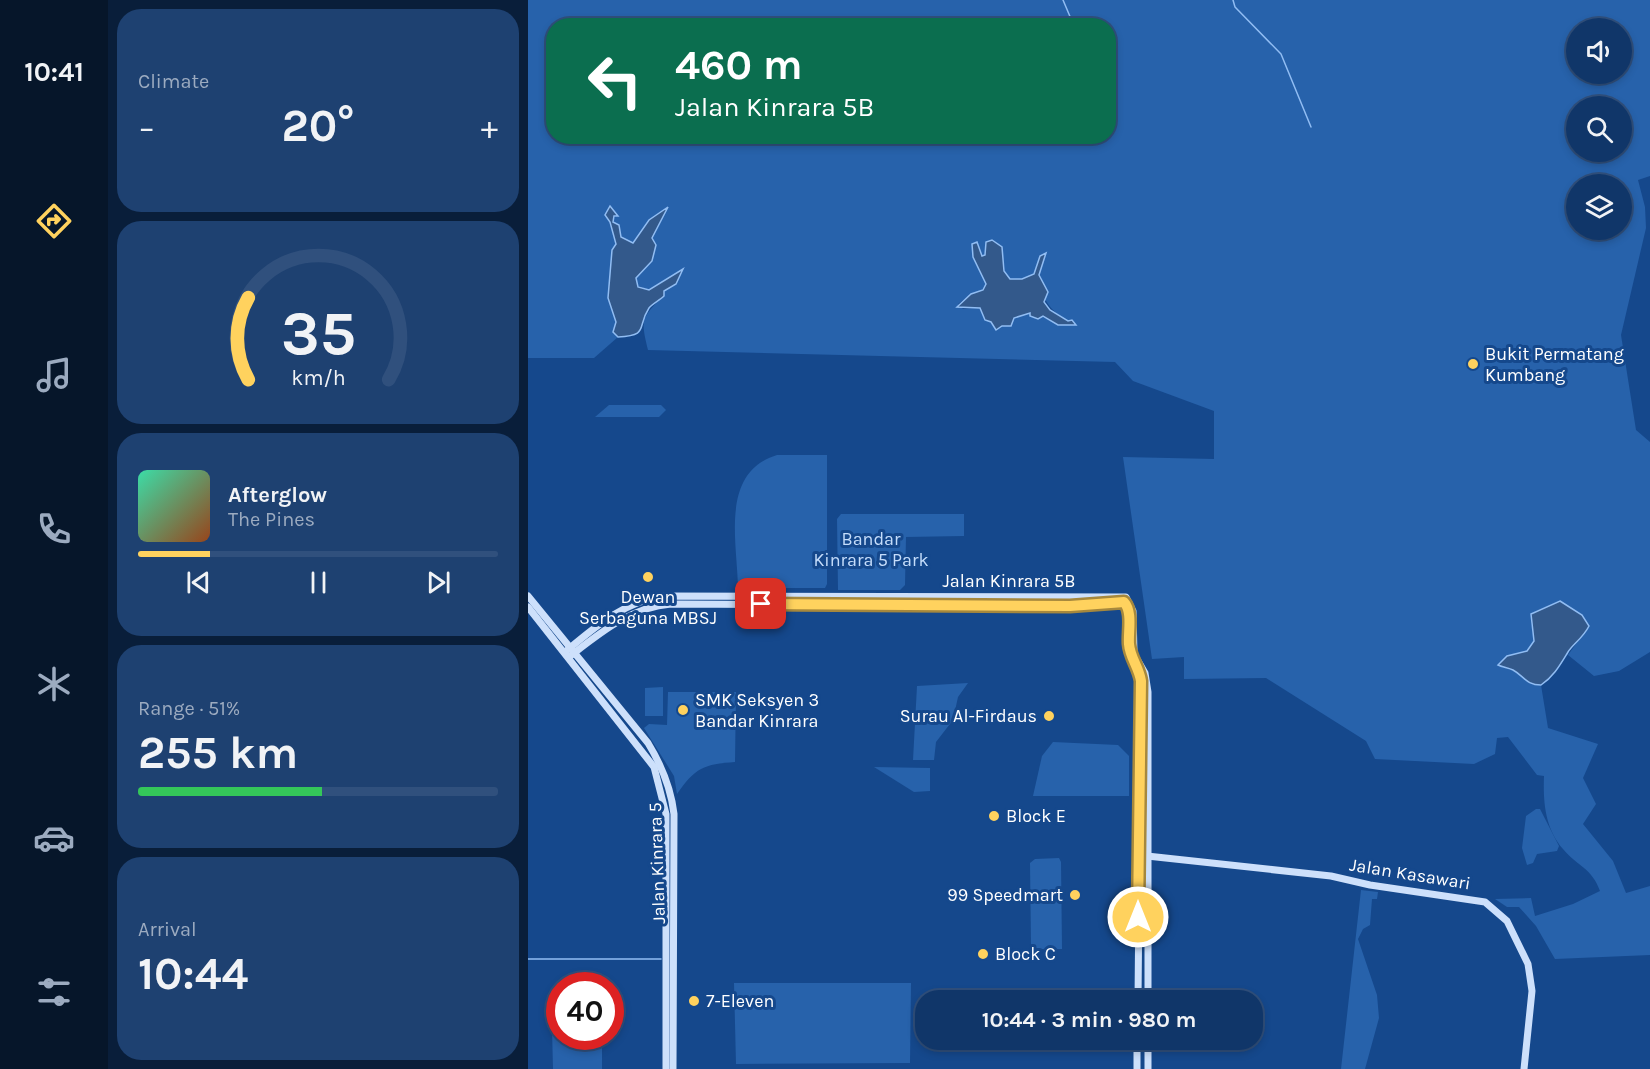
<!DOCTYPE html>
<html lang="en">
<head>
<meta charset="utf-8">
<style>
	:root { --surface:#103669; --page:#1e4171; --text:#f1f3f6; --muted:#9cabc0; --line:#30507d; --accent:#ffd25e }
	body { margin:0; font-family:Karla,sans-serif; background:var(--page); color:var(--text); height:100vh; display:flex; flex-direction:column; font-size:22px; white-space:nowrap }
	* { box-sizing:border-box; margin:0 }
	p { font-size:20px; color:var(--muted) }
	.icon { flex:none; width:33px; height:33px; fill:none; stroke:currentColor; stroke-width:2; stroke-linecap:round; stroke-linejoin:round }
	.map { position:relative; flex:1; overflow:hidden }
	.sheet { display:flex; flex-direction:column; gap:9px; padding:9px; background:#091e3a; width:420px }
	.sheet>* { flex:none }
	.hud { position:absolute; left:18px; top:18px; width:570px; height:126px; border-radius:24px; box-shadow:0 3px 9px #0003,0 0 0 2px var(--line); background:#0b6e4f; color:#fff; overflow:hidden }
	.tools { position:absolute; left:1038px; top:18px; display:grid; gap:12px }
	.tools a { display:grid; place-items:center; width:66px; height:66px; border-radius:50%; background:var(--surface); box-shadow:0 3px 9px #0003,0 0 0 2px var(--line); font-size:30px }
	.speed { position:absolute; left:18px; top:972px; display:flex; gap:12px; font-size:30px; font-weight:700; text-align:center }
	.speed>* { display:grid; place-content:center; width:78px; height:78px; border-radius:50%; background:var(--surface); box-shadow:0 3px 9px #0003,0 0 0 2px var(--line); line-height:1 }
	.speed .limit { border:9px solid #d22; background:#fff; color:#111 }
	.pin { position:absolute; display:grid; place-items:center; width:51px; height:51px; color:#fff; margin:-26px; border-radius:12px; box-shadow:0 3px 9px #0006 }
	.me { position:absolute; width:66px; margin:-33px; rotate:0deg; stroke-linejoin:round; filter:drop-shadow(0 0 4px #0008) }
	.turn { display:flex; align-items:center; gap:21px; height:126px; padding:0 30px; font-size:27px }
	.turn .icon { width:78px; height:78px; stroke-width:2.5 }
	.turn b { display:block; font-size:42px; line-height:51px }
	.big { font-size:45px; font-weight:700; line-height:1.1 }
	.sheet .tile { flex:1; display:flex; flex-direction:column; justify-content:center; gap:9px; min-width:0; padding:0 21px; border-radius:24px; background:var(--page) }
	.sheet .dial { align-items:center; gap:0 }
	.dial svg { height:156px; overflow:visible; fill:none; stroke:var(--line); stroke-width:7; stroke-linecap:round; text-anchor:middle }
	.dial text { fill:var(--text); stroke:none }
	.song { display:flex; align-items:center; gap:18px }
	.cover { width:72px; height:72px; border-radius:9px; background:linear-gradient(135deg,hsl(160 70% 55%),hsl(20 70% 35%)) }
	.played { height:6px; border-radius:3px; background:linear-gradient(90deg,var(--accent) 20%,var(--line) 20%) }
	.keys { display:flex; justify-content:space-around; direction:ltr }
	.heat { display:flex; justify-content:space-between; align-items:center; font-size:33px; direction:ltr }
	.charge { height:9px; border-radius:4px; background:linear-gradient(90deg,#34c759 51%,var(--line) 0) }
	.trip { position:absolute; left:387px; top:990px; width:348px; height:60px; border-radius:24px; background:var(--surface); box-shadow:0 3px 9px #0003,0 0 0 2px var(--line); font-weight:700; line-height:60px; text-align:center }
	main { display:flex; flex:1; min-height:0 }
	.menu { display:flex; flex-direction:column; width:108px; justify-content:space-around; align-items:center; background:#06162a; color:var(--muted) }
	.menu .icon { width:42px; height:42px }
	.menu .current { color:var(--accent) }
	.menu b { font-size:27px; color:var(--text) }
	.map>svg:first-child { display:block }
	.green { fill:#2762ab; fill-rule:evenodd }
	.water { fill:#33598b; stroke:#91bdf3; stroke-width:1.5 }
	.lines { fill:none; stroke-linecap:round; stroke-linejoin:round }
	.stream { stroke:#91bdf3; stroke-width:1.5 }
	.secondary { stroke:#cde0fb; stroke-width:7 }
	.route-casing { stroke:#a6883d; stroke-width:15 }
	.route { stroke:#ffd25e; stroke-width:10 }
	.poi-dot { fill:#ffd25e; stroke:#15488c; stroke-width:2 }
	.labels { text-anchor:middle; stroke-width:6; stroke-linejoin:round; paint-order:stroke }
	.poi-label { font-size:18px; fill:#fff; stroke:#15488c; text-anchor:start }
	.park-label { font-size:18px; fill:#c5ddfb; stroke:#15488c }
	.street-label { font-size:18px; fill:#fff; stroke:#15488c }
</style>
</head>
<body>
<main>
<nav class="menu">
<b>10:41</b>
<svg class="icon current" aria-label="directions" viewBox="0 0 24 24"><path d="M12 3l9 9-9 9-9-9zM9 14v-3h6M13 9l2 2-2 2"/></svg>
<svg class="icon" aria-label="music" viewBox="0 0 24 24"><path d="M9 18V5l10-2v13"/><circle cx="6" cy="18" r="3"/><circle cx="16" cy="16" r="3"/></svg>
<svg class="icon" aria-label="phone" viewBox="0 0 24 24"><path d="M5 4h4l2 5-3 2q2 4 5 5l2-3 5 2v4C11 20 4 13 5 4z"/></svg>
<svg class="icon" aria-label="climate" viewBox="0 0 24 24"><path d="M12 3v18M4 7l16 10M4 17L20 7"/></svg>
<svg class="icon" aria-label="car" viewBox="0 0 24 24"><path d="M5 17H2v-5l4-1 3-4h7l3 4 3 1v5h-3M9 17h6M6 11h13"/><circle cx="7" cy="17" r="2"/><circle cx="17" cy="17" r="2"/></svg>
<svg class="icon" aria-label="filters" viewBox="0 0 24 24"><path d="M4 7h16M4 17h16"/><circle cx="9" cy="7" r="2"/><circle cx="15" cy="17" r="2"/></svg>
</nav>
<section class="sheet">
<div class="tile"><p>Climate</p>
<div class="heat"><a>−</a><b class="big">20°</b><a>+</a></div>
</div>
<div class="tile dial"><svg viewBox="0 0 100 80">
<path d="M14 69A42 42 0 1 1 86 69"/>
<path d="M14 69A42 42 0 0 1 14 27" stroke="#ffd25e"/>
<text x="50" y="56" font-size="32" font-weight="700">35</text>
<text x="50" y="72" font-size="11">km/h</text>
</svg></div>
<div class="tile">
<div class="song"><i class="cover"></i><div><b>Afterglow</b><p>The Pines</p></div></div>
<div class="played"></div>
<div class="keys"><svg class="icon" aria-label="previous" viewBox="0 0 24 24"><path d="M18 5L8 12l10 7zM5 5v14"/></svg><svg class="icon" aria-label="pause" viewBox="0 0 24 24"><path d="M8 5v14M16 5v14"/></svg><svg class="icon" aria-label="next" viewBox="0 0 24 24"><path d="M6 5l10 7-10 7zM19 5v14"/></svg></div>
</div>
<div class="tile"><p>Range · 51%</p><b class="big">255 km</b><div class="charge"></div></div>
<div class="tile"><p>Arrival</p><b class="big">10:44</b></div>
</section>
<div class="map">
<svg width="1122" height="1069" viewBox="0 0 1122 1069">
	<rect width="100%" height="100%" fill="#15488c"/>
	<g class="green">
		<path d="M 0,0 L 1122,0 L 1122,176 L 1110,180 L 1117,207 L 1118,228 L 1093,335 L 1108,430 L 1122,442 L 1122,652 L 1091,671 L 1066,676 L 1040,655 L 1061,626 L 1032,601 L 1008,611 L 1003,619 L 1006,641 L 999,651 L 979,656 L 970,665 L 986,671 L 1006,685 L 1013,685 L 1020,728 L 1070,744 L 1055,778 L 1068,804 L 1055,824 L 1085,861 L 1098,893 L 1122,886 L 1122,955 L 1027,959 L 1008,926 L 991,907 L 979,907 L 967,899 L 1003,898 L 1007,916 L 1045,904 L 1072,891 C 1064,868 1049,866 1035,849 C 1017,828 1015,802 1016,776 L 1009,775 L 980,737 L 969,738 L 967,754 L 946,764 L 847,759 L 838,741 L 738,678 L 656,679 L 656,657 L 624,659 L 595,457 L 686,459 L 686,411 L 605,381 L 587,362 L 120,350 C 112,318 114,318 135,296 L 136,291 L 148,284 L 154,270 L 121,290 L 108,285 L 108,278 L 114,271 L 124,238 L 139,209 L 105,243 L 93,237 L 91,225 L 85,223 L 84,219 L 89,216 L 77,215 L 83,222 L 88,244 L 84,250 L 80,298 L 88,322 L 85,332 L 90,337 L 66,358 L 0,358 ZM 26,26 L 580,26 L 580,136 L 26,136 ZM 1048,28 L 1094,28 L 1094,74 L 1048,74 ZM 1048,106 L 1094,106 L 1094,152 L 1048,152 ZM 1048,184 L 1094,184 L 1094,230 L 1048,230 ZM 448,242 L 454,256 L 457,255 L 458,243 C 470,251 478,256 476,271 L 482,279 L 494,279 L 506,274 L 512,256 C 511,287 512,305 540,321 L 538,324 C 525,326 516,314 501,313 C 489,312 478,325 465,326 L 452,308 L 435,309 L 430,304 L 443,294 L 456,290 L 458,284 L 445,257 Z"/>
		<path d="M 81,405 L 133,405 L 138,410 L 131,417 L 67,417 Z"/>
		<path d="M 249,455 L 299,455 L 299,584 L 297,588 L 210,588 C 209,540 192,473 249,455 Z"/>
		<path d="M 313,514 L 436,514 L 436,536 L 378,537 L 377,585 L 372,590 L 310,590 L 309,519 Z"/>
		<path d="M 440,683 L 430,697 L 425,720 L 408,742 L 406,760 L 385,760 L 389,686 Z"/>
		<path d="M 135,687 L 135,716 L 117,716 L 117,688 Z"/>
		<path d="M 140,692 L 208,692 L 207,762 C 176,764 167,768 149,794 L 146,776 L 116,728 L 121,724 L 139,725 Z"/>
		<path d="M 525,742 L 590,745 L 601,756 L 601,796 L 505,796 L 514,756 Z"/>
		<path d="M 346,767 L 402,768 L 402,791 L 386,792 Z"/>
		<path d="M 1008,809 L 1012,809 L 1031,846 L 1029,851 L 1009,854 L 1005,863 L 999,865 L 994,848 L 998,816 Z"/>
		<path d="M 531,858 L 533,862 L 534,949 L 507,949 L 503,945 L 502,863 L 507,859 Z"/>
		<path d="M 833,890 L 850,892 L 849,899 L 844,899 L 842,925 L 835,929 L 830,939 L 849,995 L 851,1018 L 837,1069 L 813,1069 Z"/>
		<path d="M 206,983 L 383,983 L 382,1063 L 208,1064 Z"/>
		<path d="M 23,988 L 31,989 L 32,1036 L 74,1037 L 74,1069 L 25,1069 Z"/>
	</g>
	<g class="water">
		<path d="M 82,206 L 90,216 L 86,216 L 85,222 L 91,225 L 93,237 L 105,243 L 121,220 L 140,207 L 124,238 L 128,245 L 124,261 L 108,278 L 110,287 L 121,290 L 155,269 L 148,284 L 136,291 L 136,296 C 132,300 124,304 121,308 C 108,328 122,335 90,337 L 85,332 L 88,322 L 80,298 L 84,250 L 88,244 L 82,222 L 77,215 Z"/>
		<path d="M 464,240 L 474,247 L 476,271 L 482,279 L 494,279 L 506,274 L 512,256 L 518,253 L 511,275 L 520,292 L 516,302 L 522,310 L 540,321 L 544,320 L 548,325 L 530,325 L 515,316 L 510,319 L 502,316 L 502,313 L 486,318 L 483,326 L 474,326 L 468,330 L 463,322 L 457,320 L 452,308 L 429,307 L 443,294 L 455,290 L 458,284 L 445,257 L 444,244 L 449,242 L 454,256 L 457,255 L 458,242 Z"/>
		<path d="M 1032,601 L 1054,615 L 1061,626 C 1055,638 1045,644 1040,652 C 1032,665 1026,676 1013,685 C 998,685 996,676 985,670 C 981,668 974,667 970,665 L 979,656 L 999,651 L 1006,641 L 1003,614 Z"/>
	</g>
	<g class="lines">
		<g class="stream">
			<path d="M 535,0 L 546,26"/>
			<path d="M 705,0 L 707,7 L 753,54 L 783,127"/>
			<path d="M 0,959 L 133,959"/>
		</g>
		<g class="secondary">
			<path d="M 0,596 L 120,743 C 134,766 143,788 146,814 L 145,1069"/>
			<path d="M 0,607 L 126,767 L 138,814 L 138,1069"/>
			<path d="M 601,628 L 602,656 L 611,672 L 613,681 L 610,1000"/>
			<path d="M 37,652 C 67,627 95,602 135,596 L 598,597 L 605,611 L 606,654 L 617,673 L 620,692 L 620,1000"/>
			<path d="M 41,657 C 72,633 103,607 143,604 L 542,606 L 591,600 L 599,606 L 600,614"/>
			<path d="M 619,856 L 803,876 L 842,885 L 957,902 L 979,921 L 1000,964 L 1004,991 L 996,1069"/>
			<path d="M 609,1069 L 609,1040"/>
			<path d="M 620,1069 L 620,1040"/>
		</g>
	</g>
	<g class="lines">
		<defs>
			<path id="route" d="M 233,604 L 542,606 L 596,602 C 605,612 600,632 601,644 C 602,658 611,667 613,681 L 610,917"/>
		</defs>
		<use href="#route" class="route-casing"/>
		<use href="#route" class="route"/>
	</g>
	<g class="poi-dot">
		<circle cx="945" cy="364" r="6"/>
		<circle cx="120" cy="577" r="6"/>
		<circle cx="155" cy="710" r="6"/>
		<circle cx="521" cy="716" r="6"/>
		<circle cx="466" cy="816" r="6"/>
		<circle cx="547" cy="895" r="6"/>
		<circle cx="455" cy="954" r="6"/>
		<circle cx="166" cy="1001" r="6"/>
	</g>
	<g class="labels">
		<g class="poi-label">
			<text x="957" y="360">Bukit Permatang<tspan x="957" dy="21">Kumbang</tspan></text>
			<text x="120" y="603" text-anchor="middle">Dewan<tspan x="120" dy="21">Serbaguna MBSJ</tspan></text>
			<text x="167" y="706">SMK Seksyen 3<tspan x="167" dy="21">Bandar Kinrara</tspan></text>
			<text x="509" y="722" text-anchor="end">Surau Al-Firdaus</text>
			<text x="478" y="822">Block E</text>
			<text x="535" y="901" text-anchor="end">99 Speedmart</text>
			<text x="467" y="960">Block C</text>
			<text x="178" y="1007">7-Eleven</text>
		</g>
		<g class="park-label">
			<text x="343" y="545">Bandar<tspan x="343" dy="21">Kinrara 5 Park</tspan></text>
		</g>
		<g class="street-label">
			<text x="481" y="587">Jalan Kinrara 5B</text>
			<text transform="translate(129 863) rotate(-92)" y="6">Jalan Kinrara 5</text>
			<text transform="translate(882 874) rotate(9)" y="6">Jalan Kasawari</text>
		</g>
	</g>
</svg>
<div class="tools">
<a><svg class="icon" aria-label="sound" viewBox="0 0 24 24"><path d="M4 9h4l5-4v14l-5-4H4zM17 9q2 3 0 6"/></svg></a>
<a><svg class="icon" aria-label="search" viewBox="0 0 24 24"><circle cx="10" cy="10" r="6"/><path d="M15 15l6 6"/></svg></a>
<a><svg class="icon" aria-label="layers" viewBox="0 0 24 24"><path d="M12 4l9 5-9 5-9-5zM3 14l9 5 9-5"/></svg></a>
</div>
<div class="speed"><div class="limit">40</div></div>
<div class="pin" style="left:233px;top:604px;background:#d93025"><svg class="icon" aria-label="arrive" viewBox="0 0 24 24"><path d="M6 21V4h12l-3 4 3 4H6"/></svg></div>
<svg class="me" style="left:610px;top:917px" viewBox="-20 -20 40 40"><circle r="17" fill="#ffd25e" stroke="#fff" stroke-width="3"/><path d="M0-11L8 9 0 5-8 9z" fill="#fff"/></svg>
<div class="trip">10:44 · 3 min · 980 m</div>
<div class="hud">
<div class="turn"><svg class="icon" aria-label="left" viewBox="0 0 24 24"><path d="M17 20v-9H6M10 6l-5 5 5 5"/></svg><div><b>460 m</b>Jalan Kinrara 5B</div></div>
</div>
</div>
</main>
</body>
</html>
